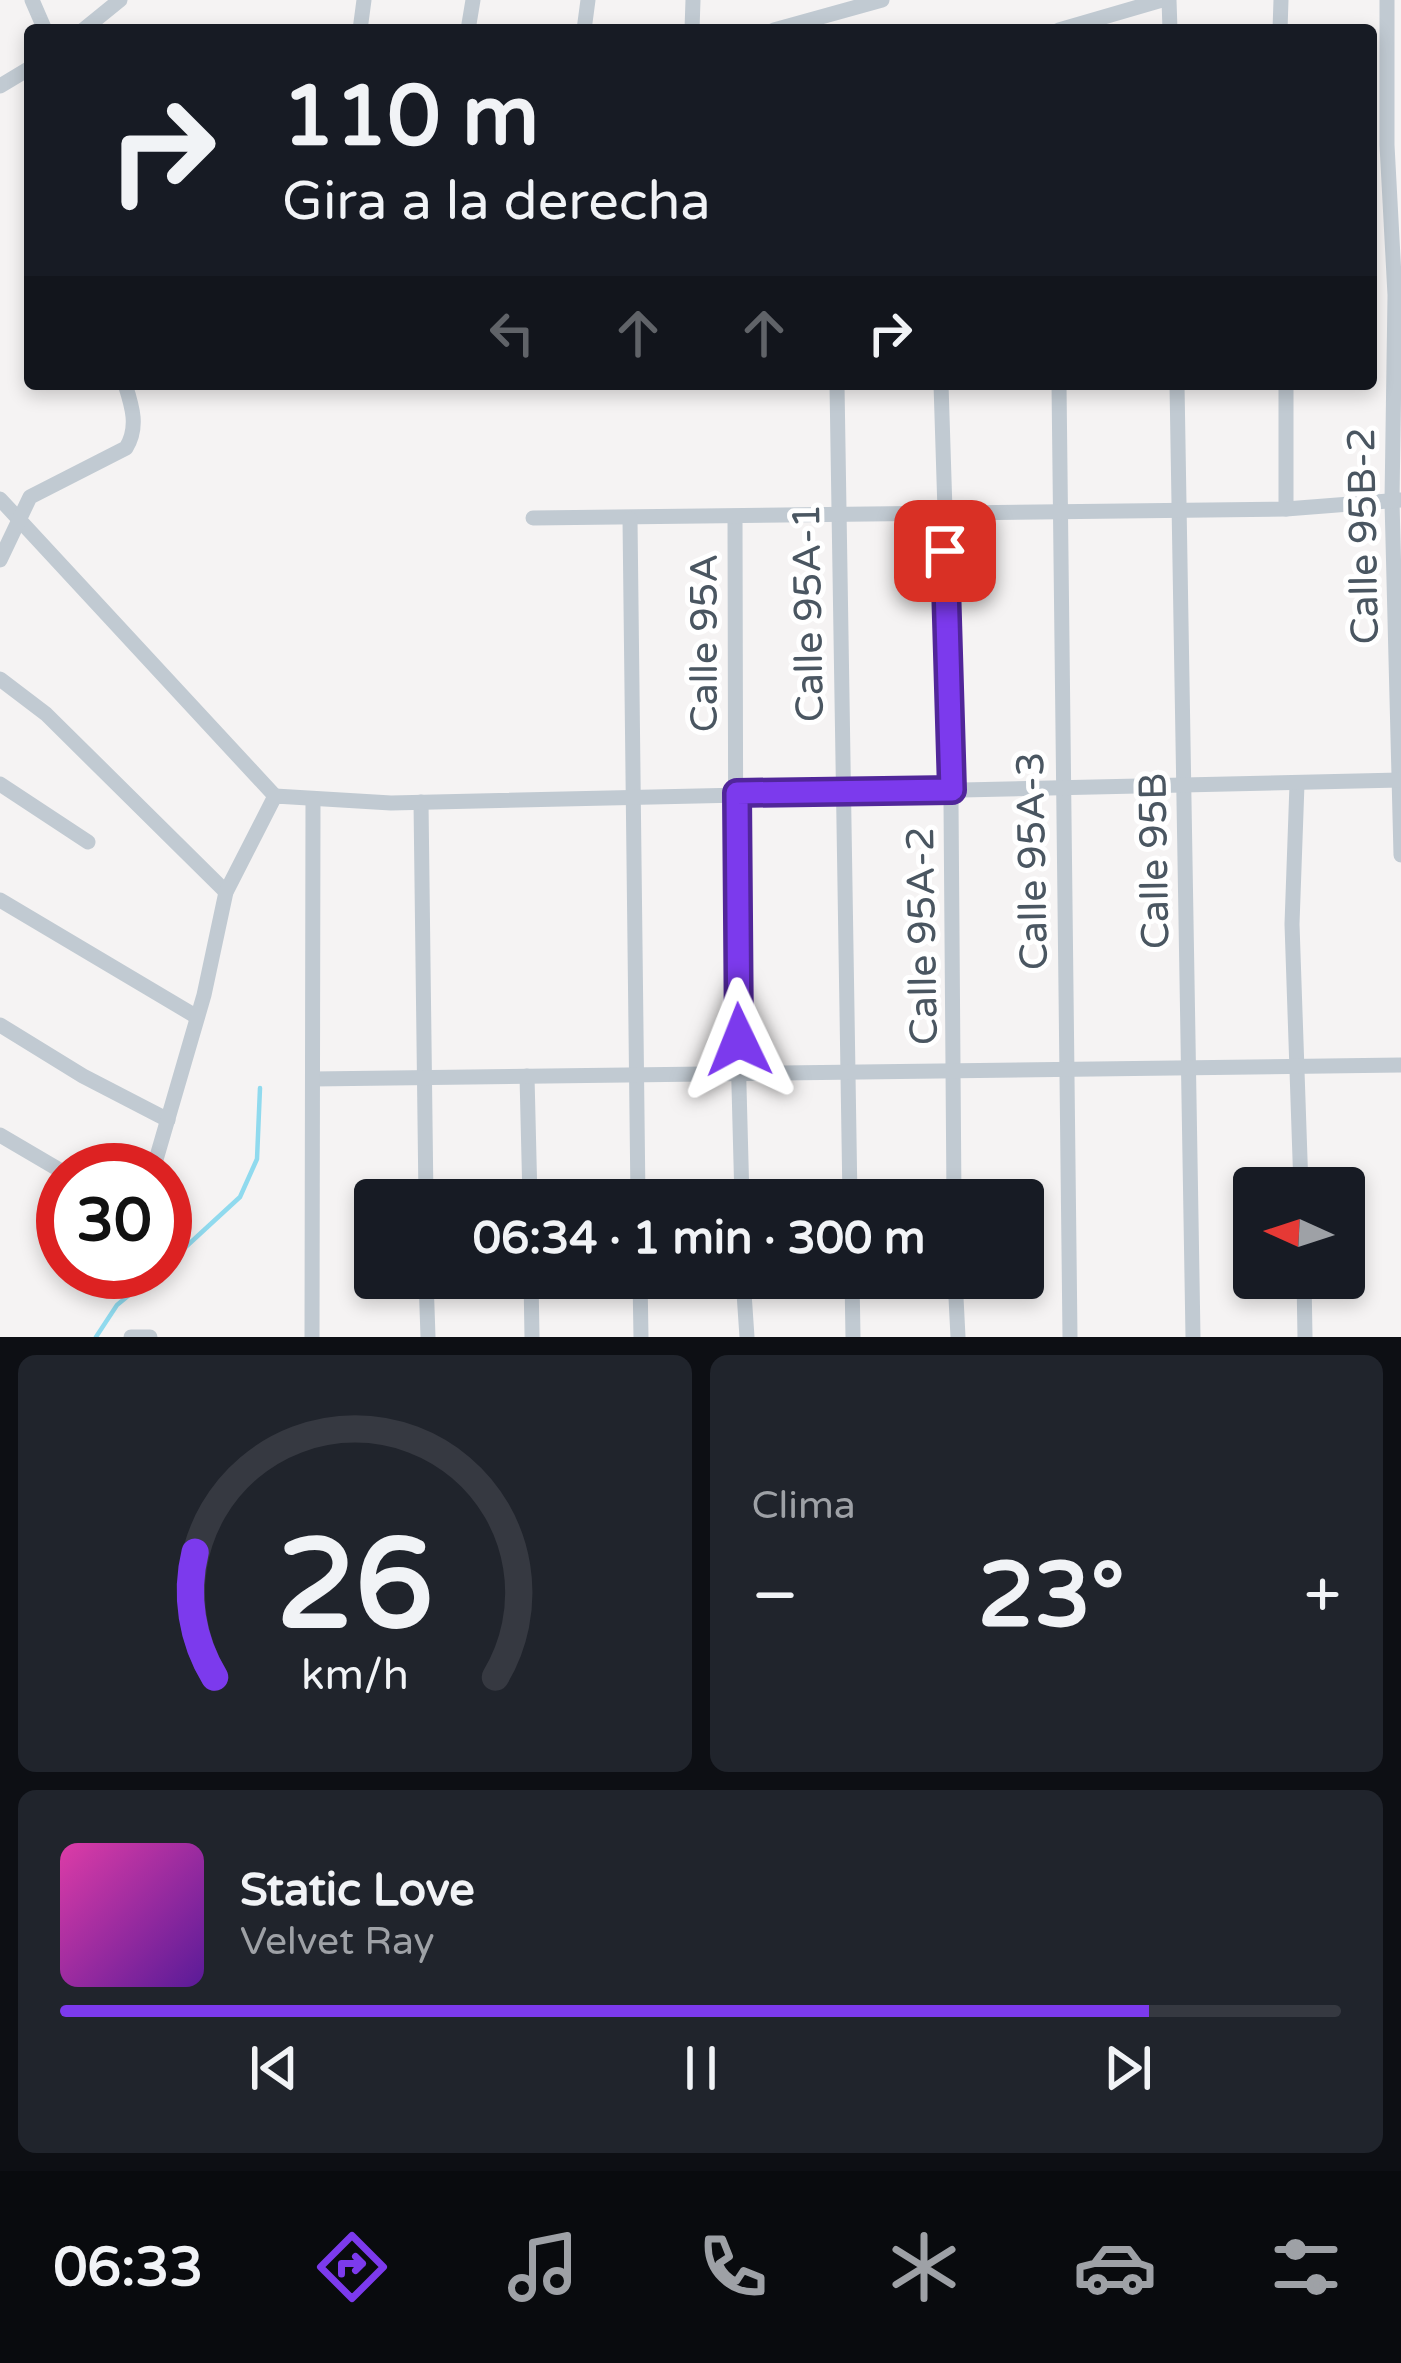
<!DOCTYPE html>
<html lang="es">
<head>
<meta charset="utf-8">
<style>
	:root { --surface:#171b24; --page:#20242c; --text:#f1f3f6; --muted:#9ea1a6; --line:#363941; --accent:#7c3aed }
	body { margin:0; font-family:"Varela Round",sans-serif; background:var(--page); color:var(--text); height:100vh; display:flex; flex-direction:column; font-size:45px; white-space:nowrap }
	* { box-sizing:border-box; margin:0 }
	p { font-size:39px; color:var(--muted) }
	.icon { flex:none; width:66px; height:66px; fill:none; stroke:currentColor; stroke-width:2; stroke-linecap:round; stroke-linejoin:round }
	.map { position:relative; height:1337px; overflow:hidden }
	.drawer { display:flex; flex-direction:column; gap:18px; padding:18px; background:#0d0f14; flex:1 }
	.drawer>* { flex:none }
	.top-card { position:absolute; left:24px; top:24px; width:1353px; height:366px; border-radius:12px; box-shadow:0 6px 18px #0003; background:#171b24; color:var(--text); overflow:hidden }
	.needle { width:78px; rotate:273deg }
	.tools { position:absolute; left:1233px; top:1167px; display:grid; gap:24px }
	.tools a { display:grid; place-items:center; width:132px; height:132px; border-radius:12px; background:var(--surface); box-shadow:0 6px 18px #0003; font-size:60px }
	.speed { position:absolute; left:36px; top:1143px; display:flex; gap:24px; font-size:60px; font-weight:700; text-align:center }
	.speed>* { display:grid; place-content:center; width:156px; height:156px; border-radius:50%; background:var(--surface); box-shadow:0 6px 18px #0003; line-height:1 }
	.speed .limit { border:18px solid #d22; background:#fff; color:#111 }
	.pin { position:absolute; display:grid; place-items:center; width:102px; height:102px; color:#fff; margin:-51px; border-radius:24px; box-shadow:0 6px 18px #0006 }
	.me { position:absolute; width:132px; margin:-66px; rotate:358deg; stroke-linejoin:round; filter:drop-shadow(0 0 9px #0008) }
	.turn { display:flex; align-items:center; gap:42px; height:252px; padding:0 60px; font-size:54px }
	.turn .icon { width:156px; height:156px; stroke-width:2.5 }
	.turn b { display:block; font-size:84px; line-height:102px }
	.lanes { display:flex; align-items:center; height:114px; padding:0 60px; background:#0003; justify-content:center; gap:60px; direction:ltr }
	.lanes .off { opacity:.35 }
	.big { font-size:90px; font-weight:800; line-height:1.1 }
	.drawer .widget { flex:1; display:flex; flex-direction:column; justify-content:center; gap:18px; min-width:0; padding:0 42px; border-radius:18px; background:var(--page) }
	.drawer .dial { align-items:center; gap:0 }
	.dial svg { height:312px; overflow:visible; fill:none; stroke:var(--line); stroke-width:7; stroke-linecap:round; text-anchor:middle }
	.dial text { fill:var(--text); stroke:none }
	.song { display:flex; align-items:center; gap:36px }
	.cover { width:144px; height:144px; border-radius:18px; background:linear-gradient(135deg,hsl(320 70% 55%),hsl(270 70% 35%)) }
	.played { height:12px; border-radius:6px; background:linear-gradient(90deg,var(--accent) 85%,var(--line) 85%) }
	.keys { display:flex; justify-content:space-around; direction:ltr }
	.heat { display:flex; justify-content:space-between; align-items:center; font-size:66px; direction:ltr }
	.drawer .tiles { flex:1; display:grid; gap:18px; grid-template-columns:1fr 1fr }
	.widget:last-child { grid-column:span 2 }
	.trip { position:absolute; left:354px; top:1179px; width:690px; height:120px; border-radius:12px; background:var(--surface); box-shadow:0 6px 18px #0003; font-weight:800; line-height:120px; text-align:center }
	.tab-bar { display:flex; height:192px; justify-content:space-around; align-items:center; background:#090b0e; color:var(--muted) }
	.tab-bar .icon { width:84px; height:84px }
	.tab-bar .active { color:var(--accent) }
	.tab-bar b { font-size:54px; color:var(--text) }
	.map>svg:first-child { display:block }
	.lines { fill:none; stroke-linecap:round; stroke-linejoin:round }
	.stream { stroke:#90daee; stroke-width:4.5 }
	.minor { stroke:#c1cad2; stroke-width:15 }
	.route-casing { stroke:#51269a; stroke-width:30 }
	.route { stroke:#7c3aed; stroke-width:21 }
	.labels { text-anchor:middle; stroke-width:10; stroke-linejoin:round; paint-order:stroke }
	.street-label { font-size:39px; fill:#4a5661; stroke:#fff }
</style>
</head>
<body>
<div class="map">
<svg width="1401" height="1337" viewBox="0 0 1401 1337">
	<rect width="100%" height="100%" fill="#f5f3f3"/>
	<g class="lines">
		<g class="stream">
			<path d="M 165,1266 L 240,1197 L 257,1159 L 260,1088"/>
			<path d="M 96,1337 L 117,1305 L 157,1272"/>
		</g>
		<g class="minor">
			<path d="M 32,0 L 45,30"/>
			<path d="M 1169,0 L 1170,30"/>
			<path d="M 1387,0 L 1387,145 L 1395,295 L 1392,501 L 1401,855"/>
			<path d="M 83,30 L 120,0"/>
			<path d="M 360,30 L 364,0"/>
			<path d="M 468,30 L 473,0"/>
			<path d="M 584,30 L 588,0"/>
			<path d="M 692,30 L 693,0"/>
			<path d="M 774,30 L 882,0"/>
			<path d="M 1059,30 L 1162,0"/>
			<path d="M 1280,30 L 1281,0"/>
			<path d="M 0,86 L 30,68"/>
			<path d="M 837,384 L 850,1200"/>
			<path d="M 941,384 L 950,669 L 954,1200"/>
			<path d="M 1059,384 L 1070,1337"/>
			<path d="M 1177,384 L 1193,1337"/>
			<path d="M 1286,384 L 1286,509"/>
			<path d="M 0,499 L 275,796"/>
			<path d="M 735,517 L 736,973 L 742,1200"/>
			<path d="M 533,518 L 1286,509 L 1401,500"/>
			<path d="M 630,519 L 638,1200"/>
			<path d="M 0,560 L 30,497 L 126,448 C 139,427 132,406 125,384"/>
			<path d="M 0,679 L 46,714 L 226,892"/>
			<path d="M 0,784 L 88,842"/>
			<path d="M 1297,784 L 1292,924 L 1301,1188"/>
			<path d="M 421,802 L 426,1200"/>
			<path d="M 0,900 L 197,1017"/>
			<path d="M 0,1025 L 83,1076 L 168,1120"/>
			<path d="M 527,1076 L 530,1200"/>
			<path d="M 313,1079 L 1401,1065"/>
			<path d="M 0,1135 L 63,1172"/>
			<path d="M 153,1170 L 204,995 L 226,892 L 275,796 L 391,803 L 1400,780"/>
			<path d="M 426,1278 L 428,1337"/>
			<path d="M 531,1278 L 532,1337"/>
			<path d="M 640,1278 L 641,1337"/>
			<path d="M 743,1278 L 747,1337"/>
			<path d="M 852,1278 L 853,1337"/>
			<path d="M 955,1278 L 958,1337"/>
			<path d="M 1304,1278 L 1305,1337"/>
			<path d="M 131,1337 L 150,1337"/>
			<path d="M 312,1337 L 313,799"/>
		</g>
	</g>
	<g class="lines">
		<defs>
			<path id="route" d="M 739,1040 L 737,793 L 952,790 L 945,551"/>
		</defs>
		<use href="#route" class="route-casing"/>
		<use href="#route" class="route"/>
	</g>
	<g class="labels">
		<g class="street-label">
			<text transform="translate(1362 536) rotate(-91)" y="14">Calle 95B-2</text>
			<text transform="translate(807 613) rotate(-91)" y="14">Calle 95A-1</text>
			<text transform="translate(703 643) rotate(-90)" y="14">Calle 95A</text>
			<text transform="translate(1031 861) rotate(-91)" y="14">Calle 95A-3</text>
			<text transform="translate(1153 861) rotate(-91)" y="14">Calle 95B</text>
			<text transform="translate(921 936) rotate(-91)" y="14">Calle 95A-2</text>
		</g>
	</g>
</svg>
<div class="tools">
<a><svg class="needle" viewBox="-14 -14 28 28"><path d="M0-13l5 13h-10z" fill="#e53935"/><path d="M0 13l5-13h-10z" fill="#9ea1a6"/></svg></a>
</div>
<div class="speed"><div class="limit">30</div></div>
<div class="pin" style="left:945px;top:551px;background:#d93025"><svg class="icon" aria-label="arrive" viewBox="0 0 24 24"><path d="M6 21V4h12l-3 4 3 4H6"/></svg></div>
<svg class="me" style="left:739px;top:1040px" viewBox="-20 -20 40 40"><path d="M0-17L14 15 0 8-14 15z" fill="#7c3aed" stroke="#fff" stroke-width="4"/></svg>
<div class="trip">06:34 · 1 min · 300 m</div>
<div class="top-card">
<div class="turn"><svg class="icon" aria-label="right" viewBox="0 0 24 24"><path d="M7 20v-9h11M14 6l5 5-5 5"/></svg><div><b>110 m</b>Gira a la derecha</div></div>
<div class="lanes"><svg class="icon off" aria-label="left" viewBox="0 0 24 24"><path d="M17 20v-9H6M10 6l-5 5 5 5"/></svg><svg class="icon off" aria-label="ahead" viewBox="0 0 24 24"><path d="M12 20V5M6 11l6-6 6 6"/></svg><svg class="icon off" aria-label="ahead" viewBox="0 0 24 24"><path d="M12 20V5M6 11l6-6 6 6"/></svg><svg class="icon" aria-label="right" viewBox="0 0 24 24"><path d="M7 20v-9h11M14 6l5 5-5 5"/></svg></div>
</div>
</div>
<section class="drawer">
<div class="tiles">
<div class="widget dial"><svg viewBox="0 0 100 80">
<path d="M14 69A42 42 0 1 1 86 69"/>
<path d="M14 69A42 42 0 0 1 9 37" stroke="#7c3aed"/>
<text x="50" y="56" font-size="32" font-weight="700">26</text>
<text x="50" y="72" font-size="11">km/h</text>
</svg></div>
<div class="widget"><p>Clima</p>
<div class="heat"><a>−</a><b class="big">23°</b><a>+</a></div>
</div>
<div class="widget">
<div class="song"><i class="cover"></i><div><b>Static Love</b><p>Velvet Ray</p></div></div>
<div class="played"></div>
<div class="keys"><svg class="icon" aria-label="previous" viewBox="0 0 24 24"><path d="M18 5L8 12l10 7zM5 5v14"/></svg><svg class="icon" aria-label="pause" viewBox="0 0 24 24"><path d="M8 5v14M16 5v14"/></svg><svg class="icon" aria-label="next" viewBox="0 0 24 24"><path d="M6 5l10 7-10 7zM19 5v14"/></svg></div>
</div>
</div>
</section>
<nav class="tab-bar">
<b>06:33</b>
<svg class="icon active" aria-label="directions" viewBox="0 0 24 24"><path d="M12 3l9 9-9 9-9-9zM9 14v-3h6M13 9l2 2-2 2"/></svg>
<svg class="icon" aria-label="music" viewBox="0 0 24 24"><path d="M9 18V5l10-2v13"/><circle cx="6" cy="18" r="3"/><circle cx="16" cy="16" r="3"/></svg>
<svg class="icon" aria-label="phone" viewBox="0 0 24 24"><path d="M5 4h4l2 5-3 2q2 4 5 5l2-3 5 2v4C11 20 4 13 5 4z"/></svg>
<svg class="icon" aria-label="climate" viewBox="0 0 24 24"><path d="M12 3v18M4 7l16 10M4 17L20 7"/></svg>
<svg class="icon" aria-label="car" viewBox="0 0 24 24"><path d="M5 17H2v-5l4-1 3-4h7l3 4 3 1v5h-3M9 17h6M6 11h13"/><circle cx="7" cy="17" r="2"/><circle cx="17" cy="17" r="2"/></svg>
<svg class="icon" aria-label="filters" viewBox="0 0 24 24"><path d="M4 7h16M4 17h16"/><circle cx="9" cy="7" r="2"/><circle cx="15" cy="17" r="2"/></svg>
</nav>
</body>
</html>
